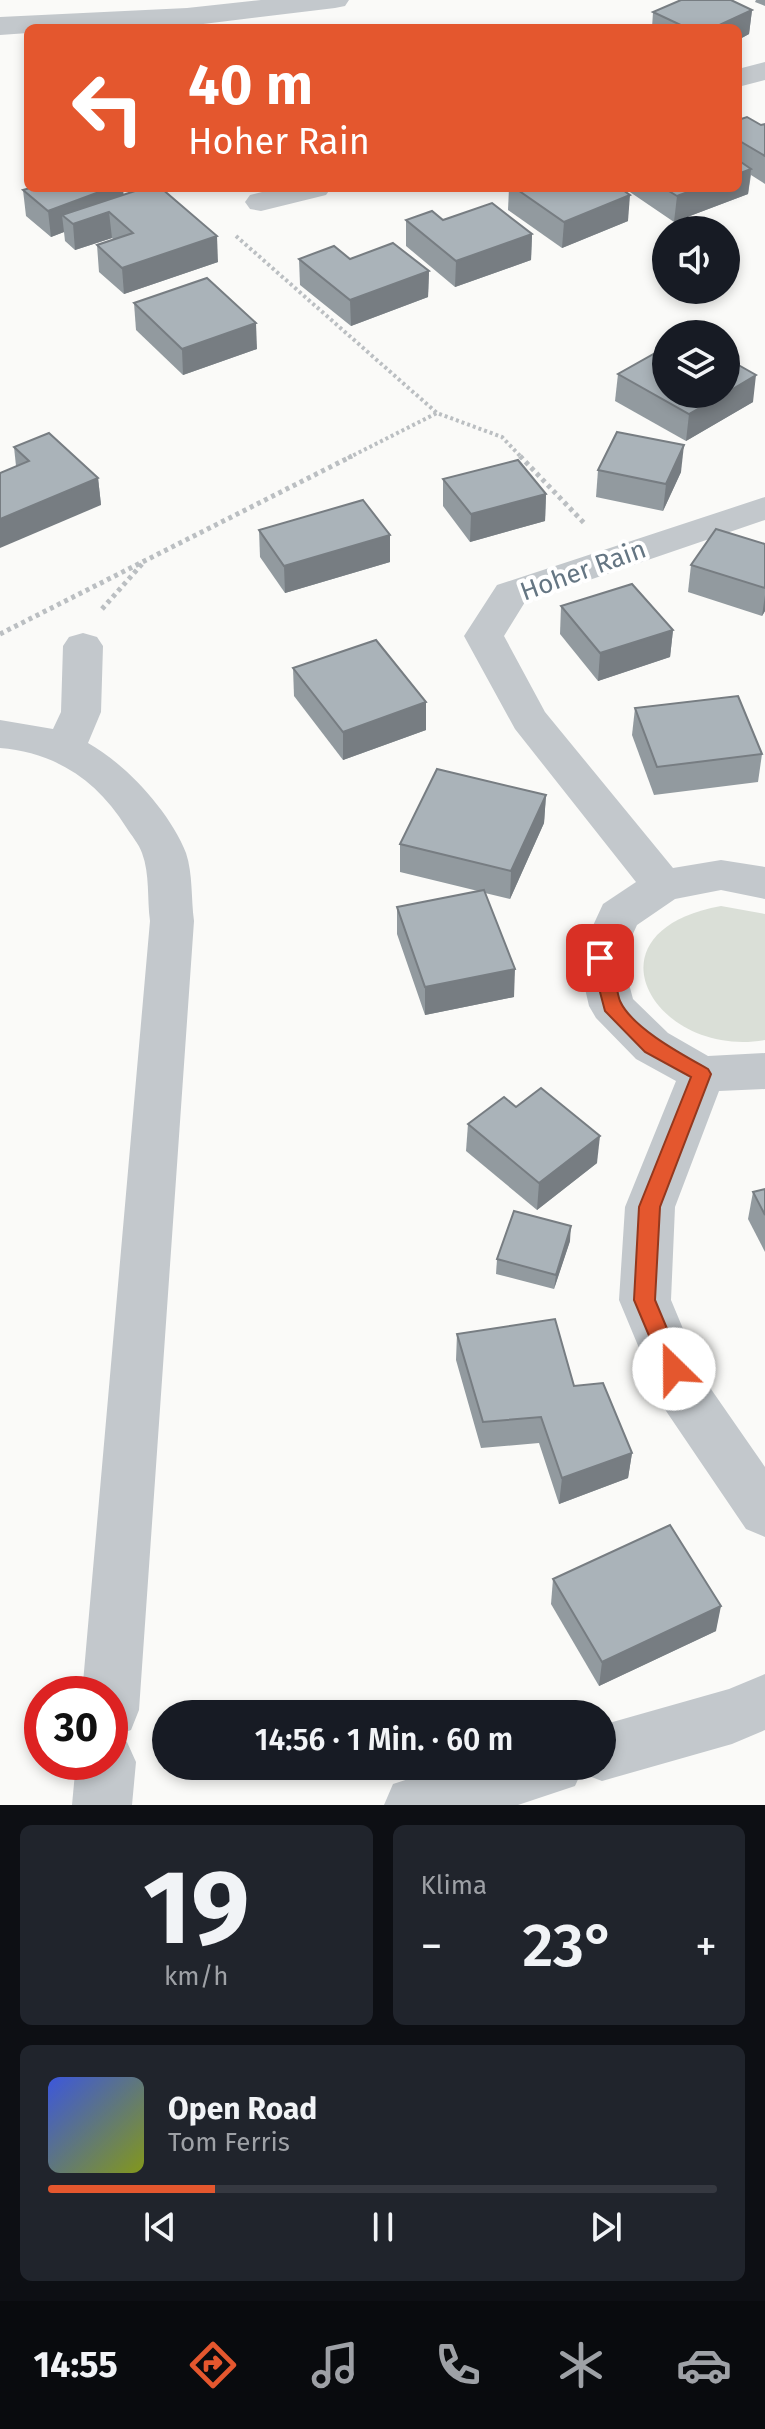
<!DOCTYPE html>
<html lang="de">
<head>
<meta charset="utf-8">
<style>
	:root { --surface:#171b24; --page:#20242c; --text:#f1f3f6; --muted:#9ea1a6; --line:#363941; --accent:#e4572e }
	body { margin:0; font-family:"Fira Sans",sans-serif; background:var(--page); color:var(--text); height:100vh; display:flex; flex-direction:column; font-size:30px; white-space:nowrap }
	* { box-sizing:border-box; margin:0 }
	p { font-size:26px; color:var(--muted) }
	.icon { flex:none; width:44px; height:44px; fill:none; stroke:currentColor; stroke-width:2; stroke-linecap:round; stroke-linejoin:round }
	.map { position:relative; height:1805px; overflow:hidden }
	.side { display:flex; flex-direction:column; gap:20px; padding:20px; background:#0d0f14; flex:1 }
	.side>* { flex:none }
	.guide { position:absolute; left:24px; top:24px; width:718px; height:168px; border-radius:12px; box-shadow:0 4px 12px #0003; background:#e4572e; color:#fff; overflow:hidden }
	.tools { position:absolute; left:652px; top:216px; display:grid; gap:16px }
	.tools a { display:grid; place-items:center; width:88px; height:88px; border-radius:50%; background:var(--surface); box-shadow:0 4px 12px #0003; font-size:40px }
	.speed { position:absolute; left:24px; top:1676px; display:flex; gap:16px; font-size:40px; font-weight:700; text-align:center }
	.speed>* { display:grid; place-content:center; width:104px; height:104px; border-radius:50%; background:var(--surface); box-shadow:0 4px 12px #0003; line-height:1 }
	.speed .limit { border:12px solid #d22; background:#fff; color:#111 }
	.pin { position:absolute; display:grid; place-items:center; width:68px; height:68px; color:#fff; margin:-34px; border-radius:16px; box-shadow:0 4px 12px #0006 }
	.me { position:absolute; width:88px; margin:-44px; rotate:337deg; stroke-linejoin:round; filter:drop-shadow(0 0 6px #0008) }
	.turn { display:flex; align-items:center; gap:28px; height:168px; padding:0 32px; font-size:36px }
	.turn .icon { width:104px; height:104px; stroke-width:2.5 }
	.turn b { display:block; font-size:56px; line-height:68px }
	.big { font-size:60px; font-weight:600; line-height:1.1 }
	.side .card { flex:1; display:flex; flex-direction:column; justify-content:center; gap:12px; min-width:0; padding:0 28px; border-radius:12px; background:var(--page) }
	.side .dial { align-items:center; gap:0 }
	.dial b { font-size:104px; line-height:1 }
	.song { display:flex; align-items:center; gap:24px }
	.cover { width:96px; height:96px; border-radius:12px; background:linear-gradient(135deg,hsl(230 70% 55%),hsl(70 70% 35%)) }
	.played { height:8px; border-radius:4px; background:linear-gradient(90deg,var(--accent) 25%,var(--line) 25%) }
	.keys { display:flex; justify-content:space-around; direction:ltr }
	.heat { display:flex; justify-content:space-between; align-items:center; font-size:44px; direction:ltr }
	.side .tiles { flex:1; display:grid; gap:20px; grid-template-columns:1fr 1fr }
	.card:last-child { grid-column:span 2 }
	.trip { position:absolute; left:152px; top:1700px; width:464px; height:80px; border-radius:40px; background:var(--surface); box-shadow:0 4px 12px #0003; font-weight:600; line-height:80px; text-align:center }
	.menu { display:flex; height:128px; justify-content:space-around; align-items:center; background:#090b0e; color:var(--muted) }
	.menu .icon { width:56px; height:56px }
	.menu .active { color:var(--accent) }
	.menu b { font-size:36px; color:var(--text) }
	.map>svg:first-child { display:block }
	.green { fill:#dadfd7 }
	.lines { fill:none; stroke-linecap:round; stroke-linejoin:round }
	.path-far1 { stroke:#bbbfc2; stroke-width:4; stroke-dasharray:3 3; stroke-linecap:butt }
	.path { stroke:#bbbfc2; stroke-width:5; stroke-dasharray:4 4; stroke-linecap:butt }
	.minor { fill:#c3c8cc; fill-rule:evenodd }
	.tertiary { fill:#c3c8cc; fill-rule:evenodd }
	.wall { fill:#929a9f }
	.shaded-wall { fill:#777d82 }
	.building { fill:#aab3b9; stroke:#777d82; stroke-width:2 }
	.route { fill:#e4572e; stroke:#94391e; stroke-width:2 }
	.labels { text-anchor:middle; stroke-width:8; stroke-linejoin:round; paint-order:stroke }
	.street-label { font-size:26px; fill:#657683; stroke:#fff }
</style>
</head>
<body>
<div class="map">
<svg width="765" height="1805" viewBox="0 0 765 1805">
	<rect width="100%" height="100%" fill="#fafaf8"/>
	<path class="green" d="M 721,906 L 765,914 L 765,1040 C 655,1059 579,932 721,906 Z"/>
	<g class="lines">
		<g class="path-far1">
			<path d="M 236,236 L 437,413 L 502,437 L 522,458"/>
			<path d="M 348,458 L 437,413"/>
		</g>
		<g class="path">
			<path d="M 520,456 L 585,524"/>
			<path d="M 102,609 L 143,563"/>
			<path d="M 0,634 L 352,456"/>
		</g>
		<g class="minor">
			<path d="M 765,62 L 765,80 L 738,87 L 738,69 Z"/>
			<path d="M 278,188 L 331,188 L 326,195 L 261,211 L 250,209 L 245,202 L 250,195 Z"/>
			<path d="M 765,497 L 765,520 L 525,602 L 504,636 L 545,712 L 673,868 L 721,860 L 765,867 L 765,899 L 721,890 L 675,899 L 637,925 L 622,958 L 633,999 L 668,1033 L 708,1056 L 765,1053 L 765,1089 L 719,1091 L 675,1207 L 671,1300 L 704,1379 L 765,1467 L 765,1537 L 746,1529 L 664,1408 L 619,1300 L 625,1207 L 676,1081 L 636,1059 L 596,1018 L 589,1006 L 578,958 L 603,904 L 636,882 L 515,729 L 464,636 L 497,585 Z"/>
			<path d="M 83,633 L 97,637 L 103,646 L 101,712 L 88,743 C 126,764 170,812 186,853 C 193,874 191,899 194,921 L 139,1710 L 131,1730 L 114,1736 L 127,1742 L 136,1762 L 132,1805 L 72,1805 L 76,1762 L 110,1762 L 110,1694 L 82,1694 L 150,921 C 147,899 150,874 142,853 C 139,844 131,835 126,827 C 97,780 54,752 0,748 L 0,720 L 53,729 L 61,712 L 63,646 L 69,637 Z"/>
			<path d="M 765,1674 L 765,1730 L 732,1744 L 602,1781 L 581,1773 L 575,1786 L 518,1805 L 384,1805 L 393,1784 L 449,1766 L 602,1766 L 602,1725 L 729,1689 Z"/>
		</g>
		<path class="tertiary" d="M 261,0 L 349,0 L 345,6 L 335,8 L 187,26 L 28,28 L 28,33 L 0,35 L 0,17 L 187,8 Z"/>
	</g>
	<g class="wall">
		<path d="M 756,0 L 765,0 L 765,6 L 755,2 Z"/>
		<path d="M 752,10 L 749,34 L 738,40 L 738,28 L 652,28 L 653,12 Z"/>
		<path d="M 738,120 L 761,125 L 765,124 L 765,184 L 751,175 L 748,194 L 674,222 L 624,188 L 738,188 Z"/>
		<path d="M 509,188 L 620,188 L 628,221 L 562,248 L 508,210 Z"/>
		<path d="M 23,190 L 123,195 L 218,262 L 124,294 L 99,272 L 97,245 L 114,240 L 112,238 L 75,250 L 65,241 L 64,232 L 51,237 L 26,216 Z"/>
		<path d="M 406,220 L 443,220 L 532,234 L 531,260 L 455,287 L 406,246 Z"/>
		<path d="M 299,259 L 350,259 L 429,271 L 428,297 L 351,326 L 300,285 Z"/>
		<path d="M 134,303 L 257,349 L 183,375 L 136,330 Z"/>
		<path d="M 618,374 L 753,402 L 686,441 L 615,401 Z"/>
		<path d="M 14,447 L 98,478 L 101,505 L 16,466 Z"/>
		<path d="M 598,470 L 681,472 L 663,511 L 596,497 Z"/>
		<path d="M 443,479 L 546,494 L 545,521 L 470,542 L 443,506 Z"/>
		<path d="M 259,530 L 390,535 L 390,562 L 285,593 L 260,557 Z"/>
		<path d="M 765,544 L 765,611 L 762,616 L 688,592 L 691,565 Z"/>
		<path d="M 561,606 L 673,630 L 670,657 L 598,681 L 560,634 Z"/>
		<path d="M 293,668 L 426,730 L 343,760 L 294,696 Z"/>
		<path d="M 635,708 L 762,754 L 758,782 L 654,795 L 632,735 Z"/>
		<path d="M 546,795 L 544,823 L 510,899 L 485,893 L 514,997 L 425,1015 L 397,934 L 397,907 L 478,891 L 400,872 L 400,844 Z"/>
		<path d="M 516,1107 L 597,1163 L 537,1210 L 466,1151 L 468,1124 Z"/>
		<path d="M 765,1189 L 765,1252 L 748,1219 L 753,1192 Z"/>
		<path d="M 570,1241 L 554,1289 L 496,1274 L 497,1259 Z"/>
		<path d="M 457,1334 L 574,1386 L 632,1453 L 628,1478 L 559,1504 L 539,1443 L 481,1448 L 456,1360 Z"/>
		<path d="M 553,1579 L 716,1631 L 599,1686 L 551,1604 Z"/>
	</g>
	<g class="shaded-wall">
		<path d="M 752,10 L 749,34 L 738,40 L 738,28 L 713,28 Z"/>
		<path d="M 751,169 L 748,194 L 674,222 L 677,196 L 699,188 L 738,188 L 738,174 Z"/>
		<path d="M 110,188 L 123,188 L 125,209 L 109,212 L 112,238 L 75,250 L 73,224 L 62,215 L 64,232 L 51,237 L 48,211 Z"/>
		<path d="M 630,195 L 628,221 L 562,248 L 564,222 Z"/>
		<path d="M 532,234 L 531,260 L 455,287 L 456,261 Z"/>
		<path d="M 217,236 L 218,262 L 124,294 L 122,268 Z"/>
		<path d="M 429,271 L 428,297 L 351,326 L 350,300 Z"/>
		<path d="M 256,323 L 257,349 L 183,375 L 182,349 Z"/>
		<path d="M 756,375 L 753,402 L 686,441 L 689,414 L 724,394 L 726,394 L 726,393 Z"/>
		<path d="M 684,445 L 681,472 L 663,511 L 666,484 Z"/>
		<path d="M 98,478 L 101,505 L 0,548 L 0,519 Z"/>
		<path d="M 546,494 L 545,521 L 470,542 L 471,514 Z"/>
		<path d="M 390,535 L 390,562 L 285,593 L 284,566 Z"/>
		<path d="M 765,595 L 765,611 L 762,616 Z"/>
		<path d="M 673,630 L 670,657 L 598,681 L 600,653 Z"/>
		<path d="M 426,702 L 426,730 L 343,760 L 343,732 Z"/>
		<path d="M 546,795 L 544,823 L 510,899 L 511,871 Z"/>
		<path d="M 515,969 L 514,997 L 425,1015 L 425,987 Z"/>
		<path d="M 600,1136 L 597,1163 L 537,1210 L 539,1183 Z"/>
		<path d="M 571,1226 L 570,1241 L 554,1289 L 556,1275 Z"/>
		<path d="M 632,1453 L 628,1478 L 559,1504 L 562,1478 Z"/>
		<path d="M 721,1606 L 716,1631 L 599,1686 L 602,1662 Z"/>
	</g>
	<g class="building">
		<path d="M 681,0 L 731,0 L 752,10 L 713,28 L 687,28 L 653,12 Z"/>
		<path d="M 747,117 L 761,125 L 765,124 L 765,156 L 738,140 L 738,120 Z"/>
		<path d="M 738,160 L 751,169 L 738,174 Z"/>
		<path d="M 30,188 L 110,188 L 48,211 L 23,190 Z"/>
		<path d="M 144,188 L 161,188 L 217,236 L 122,268 L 97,245 L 133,233 L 109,212 L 73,224 L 62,215 Z"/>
		<path d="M 515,188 L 620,188 L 630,195 L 564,222 Z"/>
		<path d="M 664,188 L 699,188 L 677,196 Z"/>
		<path d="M 492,203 L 532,234 L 456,261 L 406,220 L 432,211 L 443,220 Z"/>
		<path d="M 393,243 L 429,271 L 350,300 L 299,259 L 334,246 L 350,259 Z"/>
		<path d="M 207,278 L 256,323 L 182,349 L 134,303 Z"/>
		<path d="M 666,347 L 666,394 L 724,394 L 689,414 L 618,374 Z"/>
		<path d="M 726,358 L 756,375 L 726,393 Z"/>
		<path d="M 617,432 L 684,445 L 666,484 L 598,470 Z"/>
		<path d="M 49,433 L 98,478 L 0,519 L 0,473 L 29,461 L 14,447 Z"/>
		<path d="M 518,460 L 546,494 L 471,514 L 443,479 Z"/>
		<path d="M 363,500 L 390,535 L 284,566 L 259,530 Z"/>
		<path d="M 716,529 L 765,544 L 765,588 L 691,565 Z"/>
		<path d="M 632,584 L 673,630 L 600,653 L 561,606 Z"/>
		<path d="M 376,640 L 426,702 L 343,732 L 293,668 Z"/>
		<path d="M 738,696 L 762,754 L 657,767 L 635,708 Z"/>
		<path d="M 437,769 L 546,795 L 511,871 L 400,844 Z"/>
		<path d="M 484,890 L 515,969 L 425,987 L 397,907 Z"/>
		<path d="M 541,1088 L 600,1136 L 539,1183 L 468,1124 L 504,1097 L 516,1107 Z"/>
		<path d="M 765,1189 L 765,1215 L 753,1192 Z"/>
		<path d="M 514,1211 L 571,1226 L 556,1275 L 497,1259 Z"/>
		<path d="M 555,1319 L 574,1386 L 603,1383 L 632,1453 L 562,1478 L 541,1417 L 483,1422 L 457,1334 Z"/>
		<path d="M 670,1525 L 721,1606 L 602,1662 L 553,1579 Z"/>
	</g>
	<path class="route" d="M 600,951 C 617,957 614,986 620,1001 C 632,1028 683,1055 708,1069 L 711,1074 L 660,1207 L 655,1300 L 684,1369 L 681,1376 L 674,1379 L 666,1376 L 634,1300 L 639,1207 L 691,1077 L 645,1052 L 605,1011 L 591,958 Z"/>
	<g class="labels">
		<g class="street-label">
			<text transform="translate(583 570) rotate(-20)" y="9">Hoher Rain</text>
		</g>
	</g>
</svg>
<div class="tools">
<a><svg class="icon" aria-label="sound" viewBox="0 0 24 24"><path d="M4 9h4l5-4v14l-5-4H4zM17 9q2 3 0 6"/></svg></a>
<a><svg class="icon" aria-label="layers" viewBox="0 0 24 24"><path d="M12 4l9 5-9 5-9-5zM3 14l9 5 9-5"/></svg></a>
</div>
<div class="speed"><div class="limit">30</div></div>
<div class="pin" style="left:600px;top:958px;background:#d93025"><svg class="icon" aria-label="arrive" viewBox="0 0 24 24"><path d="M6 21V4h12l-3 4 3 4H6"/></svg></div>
<svg class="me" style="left:674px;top:1369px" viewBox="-20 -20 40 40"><circle r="19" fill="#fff"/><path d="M0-13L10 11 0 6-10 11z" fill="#e4572e"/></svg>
<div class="trip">14:56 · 1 Min. · 60 m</div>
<div class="guide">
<div class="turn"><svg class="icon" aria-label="left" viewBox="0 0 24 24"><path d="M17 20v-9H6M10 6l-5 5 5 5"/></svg><div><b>40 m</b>Hoher Rain</div></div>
</div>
</div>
<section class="side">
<div class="tiles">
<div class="card dial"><b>19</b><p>km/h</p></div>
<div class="card"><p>Klima</p>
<div class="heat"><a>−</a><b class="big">23°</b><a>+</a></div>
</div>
<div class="card">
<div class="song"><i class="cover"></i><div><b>Open Road</b><p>Tom Ferris</p></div></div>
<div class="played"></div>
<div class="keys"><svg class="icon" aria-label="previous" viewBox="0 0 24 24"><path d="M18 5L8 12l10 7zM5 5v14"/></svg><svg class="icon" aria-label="pause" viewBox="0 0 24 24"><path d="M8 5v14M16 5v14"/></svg><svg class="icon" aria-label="next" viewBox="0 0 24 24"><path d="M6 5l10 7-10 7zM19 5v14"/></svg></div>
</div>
</div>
</section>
<nav class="menu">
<b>14:55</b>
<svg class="icon active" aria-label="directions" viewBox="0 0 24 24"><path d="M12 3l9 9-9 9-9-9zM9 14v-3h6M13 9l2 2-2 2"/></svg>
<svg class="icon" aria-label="music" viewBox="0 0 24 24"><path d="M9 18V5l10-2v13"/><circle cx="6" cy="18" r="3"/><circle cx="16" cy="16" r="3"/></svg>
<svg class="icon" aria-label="phone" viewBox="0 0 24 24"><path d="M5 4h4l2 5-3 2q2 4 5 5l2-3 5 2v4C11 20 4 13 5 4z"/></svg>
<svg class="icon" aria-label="climate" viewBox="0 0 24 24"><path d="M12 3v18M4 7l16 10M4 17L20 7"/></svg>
<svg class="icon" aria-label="car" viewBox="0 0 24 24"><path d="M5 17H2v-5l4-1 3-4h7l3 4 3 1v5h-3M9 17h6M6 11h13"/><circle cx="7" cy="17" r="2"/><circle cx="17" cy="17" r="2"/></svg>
</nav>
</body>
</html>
